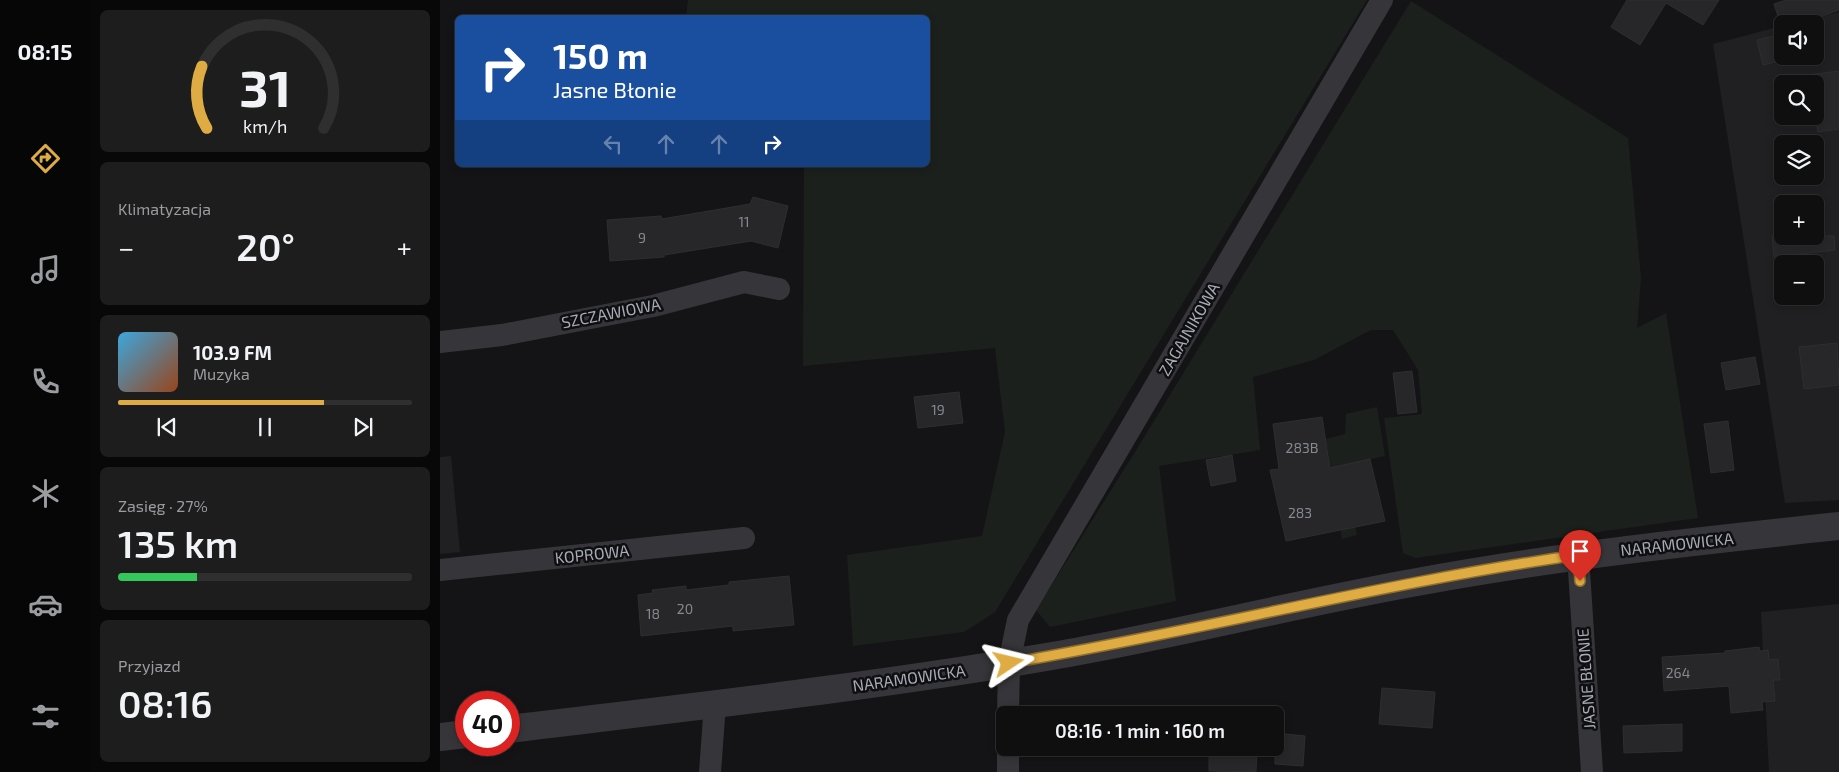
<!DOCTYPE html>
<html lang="pl">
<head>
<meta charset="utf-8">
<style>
	:root { --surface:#0f0f10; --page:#1d1d1e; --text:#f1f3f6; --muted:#9b9c9f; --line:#2f2f30; --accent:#dfac43 }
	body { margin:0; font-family:"Exo 2",sans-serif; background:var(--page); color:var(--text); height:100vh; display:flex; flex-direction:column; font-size:19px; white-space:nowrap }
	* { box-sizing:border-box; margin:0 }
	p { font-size:16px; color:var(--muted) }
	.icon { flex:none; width:28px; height:28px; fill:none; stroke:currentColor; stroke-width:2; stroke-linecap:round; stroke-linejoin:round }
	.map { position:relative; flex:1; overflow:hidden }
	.panel { display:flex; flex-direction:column; gap:10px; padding:10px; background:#080809; width:350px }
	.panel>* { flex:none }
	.hud { position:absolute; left:15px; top:15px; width:475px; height:152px; border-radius:8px; box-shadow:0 2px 8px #0003,0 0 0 1px var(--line); background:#1a4fa0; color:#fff; overflow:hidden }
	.controls { position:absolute; left:1334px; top:15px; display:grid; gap:10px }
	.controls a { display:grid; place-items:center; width:50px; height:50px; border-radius:8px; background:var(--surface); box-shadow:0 2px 8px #0003,0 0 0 1px var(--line); font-size:25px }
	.speed { position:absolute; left:15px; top:691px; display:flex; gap:10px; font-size:25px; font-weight:700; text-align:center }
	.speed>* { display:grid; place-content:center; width:65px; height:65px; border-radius:50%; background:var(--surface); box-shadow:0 2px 8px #0003,0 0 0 1px var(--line); line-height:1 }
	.speed .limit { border:8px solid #d22; background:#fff; color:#111 }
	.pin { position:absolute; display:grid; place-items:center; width:42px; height:42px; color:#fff; margin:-51px -21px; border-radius:50% 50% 50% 0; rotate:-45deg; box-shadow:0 0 5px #0007 }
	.pin .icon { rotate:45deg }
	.me { position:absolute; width:55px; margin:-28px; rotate:80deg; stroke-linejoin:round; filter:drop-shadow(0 0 4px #0008) }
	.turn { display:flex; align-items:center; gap:18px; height:105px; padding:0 15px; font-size:22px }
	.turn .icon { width:65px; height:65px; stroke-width:2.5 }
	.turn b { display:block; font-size:35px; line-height:42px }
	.lanes { display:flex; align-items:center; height:48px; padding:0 15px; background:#0003; justify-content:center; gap:25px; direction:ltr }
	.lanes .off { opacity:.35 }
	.big { font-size:38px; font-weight:600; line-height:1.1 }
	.panel .card { flex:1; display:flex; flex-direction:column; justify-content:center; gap:8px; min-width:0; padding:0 18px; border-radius:8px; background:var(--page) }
	.panel .dial { align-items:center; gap:0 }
	.dial svg { height:130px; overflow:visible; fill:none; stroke:var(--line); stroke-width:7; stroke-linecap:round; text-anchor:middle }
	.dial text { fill:var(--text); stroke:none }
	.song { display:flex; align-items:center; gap:15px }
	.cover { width:60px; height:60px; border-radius:8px; background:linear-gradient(135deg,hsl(200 70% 55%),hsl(20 70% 35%)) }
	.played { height:5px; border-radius:2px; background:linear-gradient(90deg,var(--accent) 70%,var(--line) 70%) }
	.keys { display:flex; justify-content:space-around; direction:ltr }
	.heat { display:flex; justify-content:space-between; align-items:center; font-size:28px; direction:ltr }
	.charge { height:8px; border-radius:4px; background:linear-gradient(90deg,#34c759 27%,var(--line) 0) }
	.trip { position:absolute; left:556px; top:706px; width:288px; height:50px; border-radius:8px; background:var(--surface); box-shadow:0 2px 8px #0003,0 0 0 1px var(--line); font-weight:600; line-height:50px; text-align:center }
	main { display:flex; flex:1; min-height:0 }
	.dock { display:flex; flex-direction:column; width:90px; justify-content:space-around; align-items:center; background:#060606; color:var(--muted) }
	.dock .icon { width:35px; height:35px }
	.dock .on { color:var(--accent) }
	.dock b { font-size:22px; color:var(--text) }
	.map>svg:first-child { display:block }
	.built { fill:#202022; fill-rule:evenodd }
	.green { fill:#1b201c }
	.building { fill:#272729; stroke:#2e2e31 }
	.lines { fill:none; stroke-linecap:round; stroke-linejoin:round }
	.minor { stroke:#36363a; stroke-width:22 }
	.tertiary { stroke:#36363a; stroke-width:28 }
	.route-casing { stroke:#91702c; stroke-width:12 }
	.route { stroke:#dfac43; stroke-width:9 }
	.labels { text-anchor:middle; stroke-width:5; stroke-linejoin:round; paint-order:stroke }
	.number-label { font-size:14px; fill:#868990 }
	.street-label { font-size:16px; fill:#a7abb4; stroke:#0f0f11 }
</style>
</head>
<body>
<main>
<nav class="dock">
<b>08:15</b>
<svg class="icon on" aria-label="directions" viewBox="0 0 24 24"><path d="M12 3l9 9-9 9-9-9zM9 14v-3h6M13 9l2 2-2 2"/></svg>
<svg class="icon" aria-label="music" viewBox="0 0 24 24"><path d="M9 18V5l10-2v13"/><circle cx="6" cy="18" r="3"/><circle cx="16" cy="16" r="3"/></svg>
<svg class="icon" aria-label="phone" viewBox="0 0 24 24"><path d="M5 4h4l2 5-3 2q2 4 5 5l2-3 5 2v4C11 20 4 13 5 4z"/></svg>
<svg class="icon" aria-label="climate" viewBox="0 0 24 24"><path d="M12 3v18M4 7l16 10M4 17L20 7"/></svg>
<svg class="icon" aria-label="car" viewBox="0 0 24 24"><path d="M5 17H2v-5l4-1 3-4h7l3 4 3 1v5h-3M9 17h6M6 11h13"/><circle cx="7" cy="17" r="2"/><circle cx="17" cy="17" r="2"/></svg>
<svg class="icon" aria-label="filters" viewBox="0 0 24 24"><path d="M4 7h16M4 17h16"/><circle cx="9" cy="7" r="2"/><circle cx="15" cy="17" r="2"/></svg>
</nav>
<section class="panel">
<div class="card dial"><svg viewBox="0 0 100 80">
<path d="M14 69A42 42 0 1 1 86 69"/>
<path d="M14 69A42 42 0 0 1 11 31" stroke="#dfac43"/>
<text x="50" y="56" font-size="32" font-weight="700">31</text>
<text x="50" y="72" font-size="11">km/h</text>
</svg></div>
<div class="card"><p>Klimatyzacja</p>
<div class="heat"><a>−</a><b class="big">20°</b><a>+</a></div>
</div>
<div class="card">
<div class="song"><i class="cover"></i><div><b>103.9 FM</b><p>Muzyka</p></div></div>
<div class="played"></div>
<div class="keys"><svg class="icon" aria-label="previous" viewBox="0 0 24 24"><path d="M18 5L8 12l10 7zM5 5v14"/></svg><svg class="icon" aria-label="pause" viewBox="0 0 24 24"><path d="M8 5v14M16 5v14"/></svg><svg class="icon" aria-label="next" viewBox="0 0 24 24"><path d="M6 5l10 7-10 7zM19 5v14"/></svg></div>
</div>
<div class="card"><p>Zasięg · 27%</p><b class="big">135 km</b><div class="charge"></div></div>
<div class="card"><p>Przyjazd</p><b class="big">08:16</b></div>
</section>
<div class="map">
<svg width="1399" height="772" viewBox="0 0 1399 772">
	<rect width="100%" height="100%" fill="#141416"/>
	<g class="built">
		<path d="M 1399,12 L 1399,500 L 1345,503 L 1273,44 L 1342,26 L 1342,56 L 1375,56 L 1375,24 L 1353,24 ZM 1342,84 L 1375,84 L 1375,116 L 1342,116 ZM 1342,144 L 1375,144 L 1375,176 L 1342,176 ZM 1342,204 L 1375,204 L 1375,236 L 1342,236 ZM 1342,264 L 1375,264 L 1375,296 L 1342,296 Z"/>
		<path d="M 11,456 L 20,552 L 0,554 L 0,457 Z"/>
		<path d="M 1399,604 L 1399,772 L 1329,772 L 1321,612 Z"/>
	</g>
	<g class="green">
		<path d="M 248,0 L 927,0 L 555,612 L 524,632 L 413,646 L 407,555 L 542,536 L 565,432 L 555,348 L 363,366 L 364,165 L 488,165 L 488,18 L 246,17 Z"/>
		<path d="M 971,1 L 1188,138 L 1201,278 L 1197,328 L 1226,313 L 1258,518 L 975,558 L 963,553 L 944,418 L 982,414 L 978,370 L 953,330 L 931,330 L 874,360 L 813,377 L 820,450 L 719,466 L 736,601 L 610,627 L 596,610 L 695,452 Z"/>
		<path d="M 937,407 L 945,456 L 903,465 L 917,535 L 902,539 L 886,439 L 905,434 L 906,414 Z"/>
	</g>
	<g class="building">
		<path d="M 1187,0 L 1279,0 L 1263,25 L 1226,3 L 1200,45 L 1171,27 Z"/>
		<path d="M 1346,0 L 1399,0 L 1399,10 L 1361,24 L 1342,24 L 1342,28 L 1334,4 Z"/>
		<path d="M 1342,34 L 1342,56 L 1352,56 L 1352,58 L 1323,65 L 1317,40 Z"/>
		<path d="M 1399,71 L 1399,129 L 1378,132 L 1375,116 L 1375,84 L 1363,84 L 1360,76 Z"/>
		<path d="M 313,197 L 348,206 L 338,248 L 311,241 L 224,255 L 224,257 L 170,261 L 167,220 L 221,216 L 222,219 L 310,204 Z"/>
		<path d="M 1332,236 L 1394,236 L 1395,250 L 1334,257 Z"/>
		<path d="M 1397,343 L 1399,385 L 1364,389 L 1359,347 Z"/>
		<path d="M 1315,357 L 1320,384 L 1286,390 L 1281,363 Z"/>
		<path d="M 972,371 L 977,412 L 958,414 L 953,373 Z"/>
		<path d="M 519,392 L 523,423 L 478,428 L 474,397 Z"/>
		<path d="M 882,417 L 890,468 L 930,459 L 945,521 L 846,541 L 830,470 L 839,469 L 833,424 Z"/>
		<path d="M 1288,421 L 1294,470 L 1271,473 L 1264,424 Z"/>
		<path d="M 792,455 L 796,481 L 771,486 L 766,460 Z"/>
		<path d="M 349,576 L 354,625 L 293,631 L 293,626 L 201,636 L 198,595 L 213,593 L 212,590 L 246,586 L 246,590 L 289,585 L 289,582 Z"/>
		<path d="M 1319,647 L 1320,651 L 1328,650 L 1329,660 L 1338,659 L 1340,680 L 1333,680 L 1335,701 L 1322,702 L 1323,710 L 1291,713 L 1289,686 L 1224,691 L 1222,657 L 1285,653 L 1285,651 Z"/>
		<path d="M 942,688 L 995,692 L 992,728 L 939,724 Z"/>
		<path d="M 1242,724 L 1242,751 L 1184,753 L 1183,726 Z"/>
		<path d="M 835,733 L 865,736 L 863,766 L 835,764 Z"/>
		<path d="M 769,748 L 817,748 L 816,772 L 769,771 Z"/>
	</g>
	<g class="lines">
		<g class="minor">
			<path d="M 0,342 L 62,335 L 213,306 L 304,282 L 339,289"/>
			<path d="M 1138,555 L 1152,772"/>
			<path d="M 0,570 L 304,538"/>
			<path d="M 568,715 L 569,663 L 578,620 L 942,0"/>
			<path d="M 270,772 L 275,704"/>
			<path d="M 568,772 L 568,748"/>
		</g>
		<g class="tertiary">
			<path d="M 69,729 C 250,707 432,687 612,656 C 734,635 854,604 977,582 C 1117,556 1258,541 1399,526"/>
			<path d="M 0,737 L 26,734"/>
		</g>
	</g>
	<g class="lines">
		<defs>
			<path id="route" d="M 569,663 C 759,631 947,582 1138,555 L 1140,581"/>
		</defs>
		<use href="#route" class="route-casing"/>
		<use href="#route" class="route"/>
	</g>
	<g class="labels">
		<g class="number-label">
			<text x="304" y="227">11</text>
			<text x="202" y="243">9</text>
			<text x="498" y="415">19</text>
			<text x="862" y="453">283B</text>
			<text x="860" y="518">283</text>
			<text x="245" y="614">20</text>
			<text x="213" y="619">18</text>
			<text x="1238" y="678">264</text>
		</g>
		<g class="street-label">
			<text transform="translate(171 313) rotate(-11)" y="6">SZCZAWIOWA</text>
			<text transform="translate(749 329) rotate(-60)" y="6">ZAGAJNIKOWA</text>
			<text transform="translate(1237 544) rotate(-6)" y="6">NARAMOWICKA</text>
			<text transform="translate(152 554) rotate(-6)" y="6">KOPROWA</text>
			<text transform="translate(469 678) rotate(-8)" y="6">NARAMOWICKA</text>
			<text transform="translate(1146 679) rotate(-94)" y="6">JASNE BŁONIE</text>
		</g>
	</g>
</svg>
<div class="controls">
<a><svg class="icon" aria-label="sound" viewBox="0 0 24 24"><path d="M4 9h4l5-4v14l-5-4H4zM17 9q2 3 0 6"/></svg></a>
<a><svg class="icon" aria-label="search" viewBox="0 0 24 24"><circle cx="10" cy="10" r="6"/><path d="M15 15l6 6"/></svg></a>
<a><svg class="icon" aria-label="layers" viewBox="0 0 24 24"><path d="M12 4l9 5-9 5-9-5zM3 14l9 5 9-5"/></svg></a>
<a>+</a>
<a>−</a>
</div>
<div class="speed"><div class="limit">40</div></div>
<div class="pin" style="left:1140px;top:581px;background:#d93025"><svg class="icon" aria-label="arrive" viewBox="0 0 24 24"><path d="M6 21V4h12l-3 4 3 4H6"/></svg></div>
<svg class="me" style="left:569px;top:663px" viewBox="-20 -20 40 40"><path d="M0-17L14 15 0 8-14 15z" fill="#dfac43" stroke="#fff" stroke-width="4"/></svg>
<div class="trip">08:16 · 1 min · 160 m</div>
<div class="hud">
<div class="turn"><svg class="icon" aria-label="right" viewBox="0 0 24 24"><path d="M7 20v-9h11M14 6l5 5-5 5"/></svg><div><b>150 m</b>Jasne Błonie</div></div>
<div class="lanes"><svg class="icon off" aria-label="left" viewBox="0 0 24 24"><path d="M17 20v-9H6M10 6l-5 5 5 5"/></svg><svg class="icon off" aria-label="ahead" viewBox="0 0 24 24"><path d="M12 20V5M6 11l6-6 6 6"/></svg><svg class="icon off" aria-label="ahead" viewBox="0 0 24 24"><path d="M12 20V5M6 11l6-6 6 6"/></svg><svg class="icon" aria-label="right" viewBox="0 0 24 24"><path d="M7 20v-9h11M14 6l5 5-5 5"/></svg></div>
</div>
</div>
</main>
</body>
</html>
